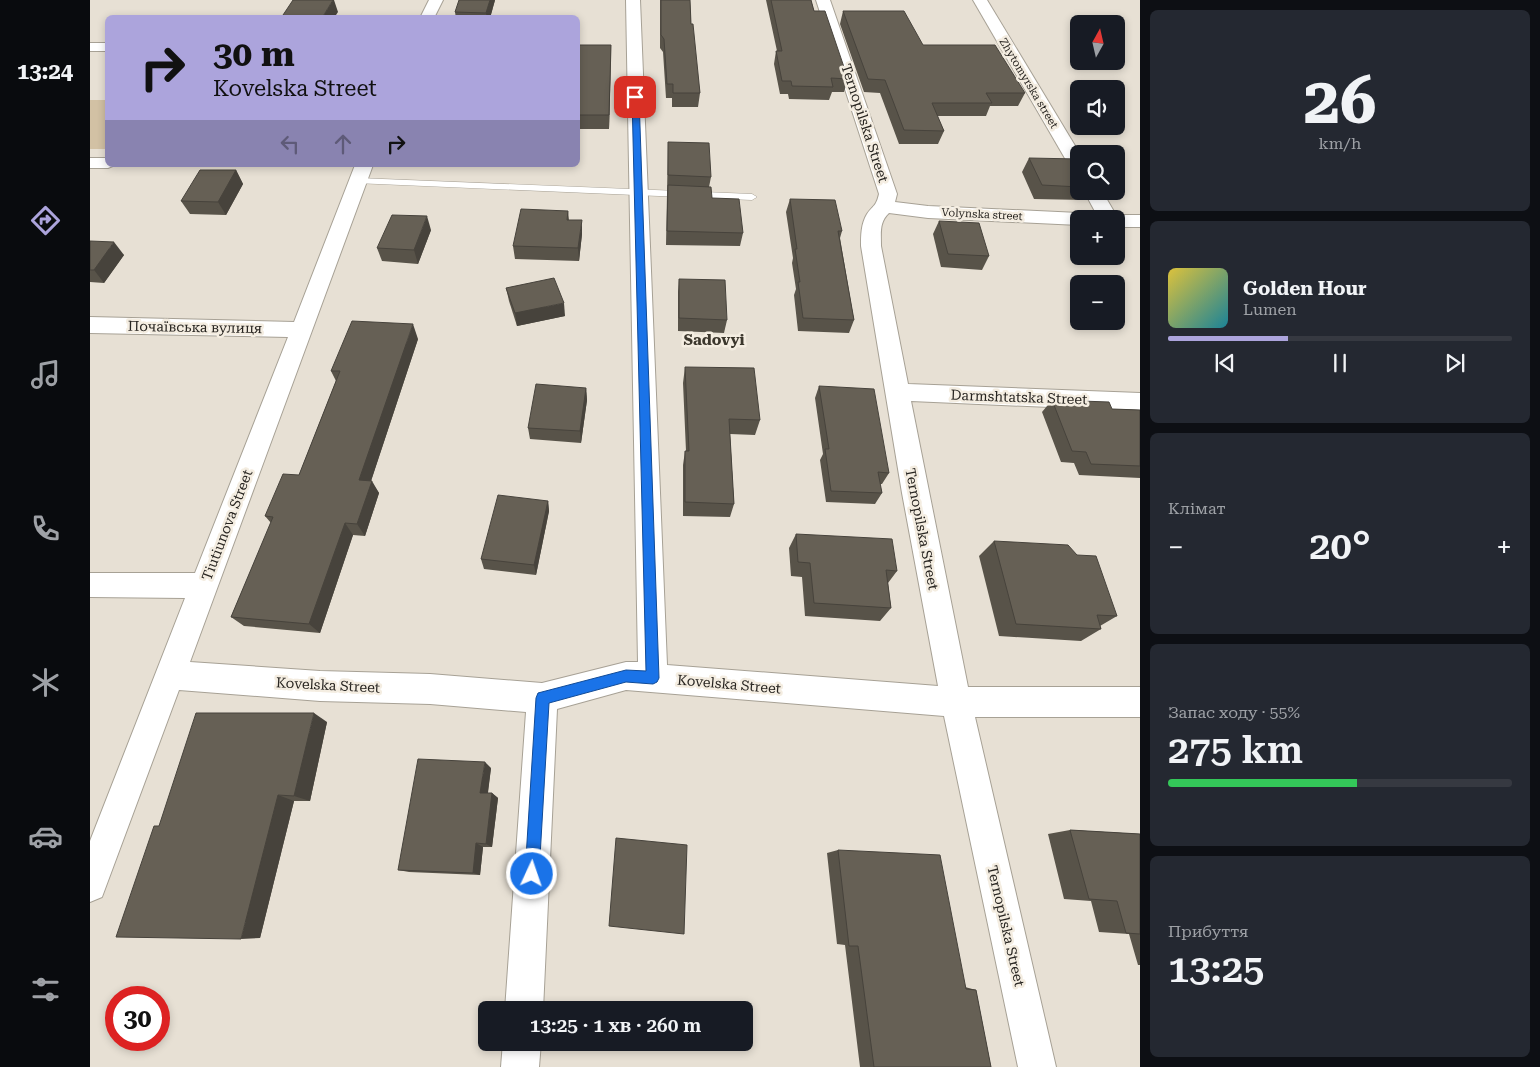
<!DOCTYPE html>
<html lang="uk">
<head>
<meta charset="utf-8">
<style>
	:root { --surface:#171b24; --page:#242831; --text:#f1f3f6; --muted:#9ea1a6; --line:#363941; --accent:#aca4dc }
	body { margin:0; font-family:"Roboto Serif",serif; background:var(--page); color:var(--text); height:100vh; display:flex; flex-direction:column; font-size:19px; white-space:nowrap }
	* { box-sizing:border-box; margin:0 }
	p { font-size:16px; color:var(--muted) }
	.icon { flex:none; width:28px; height:28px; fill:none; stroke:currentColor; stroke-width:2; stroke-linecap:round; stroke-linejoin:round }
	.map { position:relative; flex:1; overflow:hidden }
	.panel { display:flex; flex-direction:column; gap:10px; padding:10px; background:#0d0f14; width:400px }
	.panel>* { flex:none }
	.banner { position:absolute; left:15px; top:15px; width:475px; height:152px; border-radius:8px; box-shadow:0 2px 8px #0003; background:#aca4dc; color:#111; overflow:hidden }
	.needle { width:32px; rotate:8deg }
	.tools { position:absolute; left:980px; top:15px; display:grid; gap:10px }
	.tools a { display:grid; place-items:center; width:55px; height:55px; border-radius:8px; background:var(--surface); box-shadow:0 2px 8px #0003; font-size:25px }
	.speed { position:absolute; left:15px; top:986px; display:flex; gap:10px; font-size:25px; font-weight:700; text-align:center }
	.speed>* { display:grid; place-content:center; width:65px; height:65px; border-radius:50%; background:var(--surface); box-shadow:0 2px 8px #0003; line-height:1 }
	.speed .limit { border:8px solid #d22; background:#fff; color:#111 }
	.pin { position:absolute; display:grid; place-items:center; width:42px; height:42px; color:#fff; margin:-21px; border-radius:10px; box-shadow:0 2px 8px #0006 }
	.me { position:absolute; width:55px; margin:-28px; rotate:3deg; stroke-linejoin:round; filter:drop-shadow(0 0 4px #0008) }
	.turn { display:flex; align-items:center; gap:18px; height:105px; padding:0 25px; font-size:22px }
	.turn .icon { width:65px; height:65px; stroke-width:2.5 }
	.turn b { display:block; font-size:35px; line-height:42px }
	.lanes { display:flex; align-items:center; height:48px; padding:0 25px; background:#0003; justify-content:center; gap:25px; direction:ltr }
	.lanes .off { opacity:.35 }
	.big { font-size:38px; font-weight:600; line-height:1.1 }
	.panel .widget { flex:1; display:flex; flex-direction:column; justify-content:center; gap:8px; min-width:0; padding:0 18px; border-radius:8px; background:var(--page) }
	.panel .dial { align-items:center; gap:0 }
	.dial b { font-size:65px; line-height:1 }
	.song { display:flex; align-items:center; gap:15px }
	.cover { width:60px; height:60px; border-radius:8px; background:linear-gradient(135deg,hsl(50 70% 55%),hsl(190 70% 35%)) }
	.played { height:5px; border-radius:2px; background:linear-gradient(90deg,var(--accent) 35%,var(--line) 35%) }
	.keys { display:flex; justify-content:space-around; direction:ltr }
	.heat { display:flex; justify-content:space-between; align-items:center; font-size:28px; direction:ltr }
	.charge { height:8px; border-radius:4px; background:linear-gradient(90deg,#34c759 55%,var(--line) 0) }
	.trip { position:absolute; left:388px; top:1001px; width:275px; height:50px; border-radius:8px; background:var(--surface); box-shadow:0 2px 8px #0003; font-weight:600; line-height:50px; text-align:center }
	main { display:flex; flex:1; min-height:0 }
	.tab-bar { display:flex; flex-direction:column; width:90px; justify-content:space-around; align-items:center; background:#090b0e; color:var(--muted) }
	.tab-bar .icon { width:35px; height:35px }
	.tab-bar .selected { color:var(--accent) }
	.tab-bar b { font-size:22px; color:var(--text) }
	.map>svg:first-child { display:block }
	.green { fill:#d2c1a4 }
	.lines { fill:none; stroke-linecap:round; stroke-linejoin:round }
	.lane-casing { stroke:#a7a195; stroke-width:1 }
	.street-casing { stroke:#a7a195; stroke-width:2 }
	.lane { fill:#fff; fill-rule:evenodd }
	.street { fill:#fff; fill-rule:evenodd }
	.wall { fill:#585349 }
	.shaded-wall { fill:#47433c }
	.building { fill:#666055; stroke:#47433c }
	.route { fill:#1a73e8; stroke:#114b97 }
	.labels { text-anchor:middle; stroke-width:5; stroke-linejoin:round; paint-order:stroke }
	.far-street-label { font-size:11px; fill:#282521; stroke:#f4ede1 }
	.street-label { font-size:14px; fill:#282521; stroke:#f4ede1 }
	.neighbourhood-label { font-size:15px; font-weight:bold; fill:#3c372d; stroke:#f4ede1 }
</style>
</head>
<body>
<main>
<nav class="tab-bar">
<b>13:24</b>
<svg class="icon selected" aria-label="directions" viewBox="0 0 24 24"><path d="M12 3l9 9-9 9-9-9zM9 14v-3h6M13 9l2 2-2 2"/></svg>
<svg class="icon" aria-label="music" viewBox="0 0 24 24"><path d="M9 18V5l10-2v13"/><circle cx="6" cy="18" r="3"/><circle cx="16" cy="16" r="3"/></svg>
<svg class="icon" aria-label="phone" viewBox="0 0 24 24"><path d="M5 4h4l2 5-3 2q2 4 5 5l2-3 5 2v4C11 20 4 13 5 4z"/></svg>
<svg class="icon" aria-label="climate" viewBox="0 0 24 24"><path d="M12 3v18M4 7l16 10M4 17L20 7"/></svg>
<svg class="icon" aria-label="car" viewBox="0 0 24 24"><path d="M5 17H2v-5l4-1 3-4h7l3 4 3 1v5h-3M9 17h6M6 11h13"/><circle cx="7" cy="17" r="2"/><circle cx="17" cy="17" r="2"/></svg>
<svg class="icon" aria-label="filters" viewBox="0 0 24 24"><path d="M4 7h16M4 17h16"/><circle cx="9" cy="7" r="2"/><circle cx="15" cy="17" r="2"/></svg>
</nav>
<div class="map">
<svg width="1050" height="1067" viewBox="0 0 1050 1067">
	<rect width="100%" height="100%" fill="#e7e0d4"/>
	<rect class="green" x="0" y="100" width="17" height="49"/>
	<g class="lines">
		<defs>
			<path id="lane" d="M 268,178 L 662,194 L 667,197 L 662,200 L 265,183 L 265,179 Z"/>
			<g id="street">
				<path d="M 339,0 L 353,0 L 344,18 L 330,18 Z"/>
				<path d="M 536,0 L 550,0 L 577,665 L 848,686 L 812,493 L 771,246 C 771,235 771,224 777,214 C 783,205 786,207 789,194 L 726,0 L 740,0 L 807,194 L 805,202 L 838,206 L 989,213 L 996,215 L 998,219 L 989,219 L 989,225 L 838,218 L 799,213 C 789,222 791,233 791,246 L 818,384 L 1050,393 L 1050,411 L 821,401 L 878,687 L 1050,687 L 1050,717 L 885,717 L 966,1067 L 928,1067 L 854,716 L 536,690 L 467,709 L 453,1010 L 415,1010 L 436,712 L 340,704 L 230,701 L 89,690 L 12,897 L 0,902 L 0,841 L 95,598 L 0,597 L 0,573 L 105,573 L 198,337 L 0,333 L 0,317 L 204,322 L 265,165 L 283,165 L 100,662 L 230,671 L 340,674 L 452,683 L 536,662 L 548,662 Z"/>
				<path d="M 883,0 L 897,0 L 990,154 L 989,172 L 983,171 L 980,167 Z"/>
				<rect x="0" y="43" width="18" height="8"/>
				<path d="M 0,158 L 18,158 L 18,165 L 25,165 L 18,168 L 0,168 Z"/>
				<path d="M 994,191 L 1012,191 L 1026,215 L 1050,215 L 1050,227 L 1026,227 L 1026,219 L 1009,219 Z"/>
				<path d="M 413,1042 L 451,1042 L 449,1067 L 411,1067 Z"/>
			</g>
		</defs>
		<use href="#lane" class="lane-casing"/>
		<use href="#street" class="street-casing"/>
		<use href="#lane" class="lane"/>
		<use href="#street" class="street"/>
	</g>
	<g class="wall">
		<path d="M 405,0 L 400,18 L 366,18 L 365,12 Z"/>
		<path d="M 570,0 L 600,0 L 601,24 L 610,93 L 608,107 L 582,107 L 582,98 L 576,98 L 573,52 L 570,48 Z"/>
		<path d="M 676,0 L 721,0 L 724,11 L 758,79 L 754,92 L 742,92 L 739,100 L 699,99 L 698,94 L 690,94 L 684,64 L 686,51 L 687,51 Z"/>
		<path d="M 753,11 L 833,45 L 935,93 L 928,106 L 900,106 L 896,116 L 847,116 L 854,131 L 848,144 L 809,144 L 790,93 L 774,92 L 750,24 Z"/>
		<path d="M 488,45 L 521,45 L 519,129 L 488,129 Z"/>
		<path d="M 578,142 L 621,177 L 619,187 L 622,198 L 653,233 L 650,246 L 576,245 Z"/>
		<path d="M 939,158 L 989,187 L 989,191 L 1000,191 L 994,200 L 944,199 L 932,172 Z"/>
		<path d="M 146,170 L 153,184 L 136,215 L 100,214 L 91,201 Z"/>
		<path d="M 700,199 L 752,231 L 750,238 L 764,320 L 759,333 L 708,331 L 704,295 L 706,289 L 702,263 L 703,258 L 696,212 Z"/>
		<path d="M 478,211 L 479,220 L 492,234 L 489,261 L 425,259 L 423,246 Z"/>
		<path d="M 849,221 L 899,256 L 892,270 L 851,267 L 843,234 Z"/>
		<path d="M 341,230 L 328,264 L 292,261 L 287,248 Z"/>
		<path d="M 0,241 L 34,255 L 14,283 L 0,282 Z"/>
		<path d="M 589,279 L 637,320 L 634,333 L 588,331 L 588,292 Z"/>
		<path d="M 416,288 L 475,316 L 427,326 L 419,301 Z"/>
		<path d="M 328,339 L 281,481 L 289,493 L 275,536 L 263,535 L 230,633 L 154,626 L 141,617 L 181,523 L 175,516 L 209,475 L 246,381 L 241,371 Z"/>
		<path d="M 595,367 L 670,420 L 665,435 L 640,434 L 644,504 L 640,517 L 593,516 L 593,465 L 595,451 L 596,451 L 593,383 Z"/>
		<path d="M 729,386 L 799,473 L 792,484 L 790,484 L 792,493 L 785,504 L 736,502 L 730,460 L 733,454 L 725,398 Z"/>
		<path d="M 496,388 L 497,400 L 491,443 L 440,439 L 438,428 Z"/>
		<path d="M 962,400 L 1022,409 L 1050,410 L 1050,478 L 989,475 L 984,463 L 971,462 L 952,412 Z"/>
		<path d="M 458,501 L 459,511 L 446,575 L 394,569 L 391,559 Z"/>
		<path d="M 706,534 L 807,571 L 798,583 L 801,608 L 790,621 L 715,616 L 712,577 L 701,576 L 699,548 Z"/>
		<path d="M 904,541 L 1027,616 L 1010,626 L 1011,629 L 991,641 L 909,636 L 889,556 Z"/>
		<path d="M 237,722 L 220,801 L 204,801 L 170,938 L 69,826 Z"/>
		<path d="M 401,768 L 398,793 L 402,793 L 408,798 L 402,847 L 393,847 L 390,875 L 319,872 L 308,870 Z"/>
		<path d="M 980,830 L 1050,834 L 1050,965 L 1048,965 L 1039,934 L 1009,932 L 1001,901 L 974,899 L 958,834 Z"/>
		<path d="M 748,850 L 875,987 L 886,990 L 901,1067 L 770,1067 L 755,945 L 747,944 L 737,853 Z"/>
	</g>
	<g class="shaded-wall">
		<path d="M 243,0 L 244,0 L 248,12 L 244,18 L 232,18 Z"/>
		<path d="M 400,0 L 405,0 L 400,18 L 397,18 L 396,13 Z"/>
		<path d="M 521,45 L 521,58 L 519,129 L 519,115 Z"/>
		<path d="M 146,170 L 153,184 L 136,215 L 128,202 Z"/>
		<path d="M 337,216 L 341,230 L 328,264 L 324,250 Z"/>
		<path d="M 492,220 L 492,234 L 489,261 L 488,248 Z"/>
		<path d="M 24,242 L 34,255 L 14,283 L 4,270 Z"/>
		<path d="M 474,303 L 475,316 L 427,326 L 425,313 Z"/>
		<path d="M 323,324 L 328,339 L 277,493 L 269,480 Z"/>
		<path d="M 496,388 L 497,400 L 491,443 L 490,431 Z"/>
		<path d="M 282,481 L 289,493 L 275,536 L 267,524 Z"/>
		<path d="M 458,501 L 459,511 L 446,575 L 444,565 Z"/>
		<path d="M 255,523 L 263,535 L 230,633 L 219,624 Z"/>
		<path d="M 224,713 L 237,722 L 220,801 L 204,796 Z"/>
		<path d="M 395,762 L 401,768 L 397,798 L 390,793 Z"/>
		<path d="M 402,793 L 408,798 L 402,847 L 396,844 Z"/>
		<path d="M 188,795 L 204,801 L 170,938 L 151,939 Z"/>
		<path d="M 386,843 L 393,847 L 390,875 L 383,873 Z"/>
	</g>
	<g class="building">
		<path d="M 203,0 L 243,0 L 232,18 L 191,18 Z"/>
		<path d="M 369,0 L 400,0 L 396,13 L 365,12 Z"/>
		<path d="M 571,0 L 600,0 L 601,24 L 603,24 L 610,93 L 583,93 L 583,84 L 577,84 L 574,39 L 571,35 Z"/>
		<path d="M 681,0 L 721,0 L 724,11 L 735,11 L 758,79 L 741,78 L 743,87 L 702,86 L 701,81 L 692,81 L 686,51 L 692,51 Z"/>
		<path d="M 753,11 L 814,11 L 833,45 L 905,45 L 935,93 L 896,93 L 902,103 L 842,103 L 854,131 L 814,130 L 795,80 L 778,79 Z"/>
		<path d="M 488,45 L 521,45 L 519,115 L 488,115 Z"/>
		<path d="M 578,142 L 619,143 L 621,177 L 578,175 Z"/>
		<path d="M 939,158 L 988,159 L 989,161 L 989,187 L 952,185 Z"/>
		<path d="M 110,170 L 146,170 L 128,202 L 91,201 Z"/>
		<path d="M 578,185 L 621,187 L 622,198 L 649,199 L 653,233 L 577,231 Z"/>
		<path d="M 700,199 L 745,200 L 752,231 L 748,231 L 764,320 L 713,318 L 708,282 L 710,282 L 705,249 L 707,249 Z"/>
		<path d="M 431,209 L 478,211 L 477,220 L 492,220 L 488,248 L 423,246 Z"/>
		<path d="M 302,215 L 337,216 L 324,250 L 287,248 Z"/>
		<path d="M 849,221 L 889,223 L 899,256 L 858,254 Z"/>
		<path d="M 0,241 L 24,242 L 4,270 L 0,270 Z"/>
		<path d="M 464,278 L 474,303 L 425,313 L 416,288 Z"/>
		<path d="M 589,279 L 635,280 L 637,320 L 589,318 Z"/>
		<path d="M 262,321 L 323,324 L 269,480 L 282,481 L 267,524 L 255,523 L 219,624 L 141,617 L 183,517 L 175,516 L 193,474 L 209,475 L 250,371 L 241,371 Z"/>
		<path d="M 595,367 L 664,368 L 670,420 L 639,419 L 644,504 L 595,502 L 595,451 L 599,451 Z"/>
		<path d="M 446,384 L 496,388 L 490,431 L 438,428 Z"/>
		<path d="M 729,386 L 784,389 L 799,473 L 788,472 L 792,493 L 741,491 L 735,449 L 739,449 Z"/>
		<path d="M 962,400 L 1019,402 L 1022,409 L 1050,410 L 1050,466 L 1001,464 L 996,452 L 982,451 Z"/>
		<path d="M 408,495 L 458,501 L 444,565 L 391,559 Z"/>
		<path d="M 706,534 L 802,539 L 807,571 L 796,570 L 801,608 L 724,603 L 720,563 L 708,562 Z"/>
		<path d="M 904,541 L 978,545 L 987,555 L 1006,556 L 1027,616 L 1007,615 L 1011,629 L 926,624 Z"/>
		<path d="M 106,713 L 224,713 L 204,796 L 188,795 L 151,939 L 26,937 L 64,826 L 69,826 Z"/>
		<path d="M 328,759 L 395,762 L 390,793 L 402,793 L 396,844 L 386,843 L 383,873 L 308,870 Z"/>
		<path d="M 980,830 L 1050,834 L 1050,934 L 1036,933 L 1027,901 L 999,899 Z"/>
		<path d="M 526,838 L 597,845 L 594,934 L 519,926 Z"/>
		<path d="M 748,850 L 850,855 L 876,989 L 886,990 L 901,1067 L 784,1067 L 768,946 L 759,946 Z"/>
	</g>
	<path class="route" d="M 545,95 L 549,97 L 569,678 L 567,682 L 563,684 L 536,682 L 459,703 L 449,874 L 447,879 L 442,881 L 437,879 L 435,874 L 446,698 L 448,693 L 536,670 L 556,671 L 542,97 Z"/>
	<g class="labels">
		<g class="far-street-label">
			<text transform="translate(939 83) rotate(59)" y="4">Zhytomyrska street</text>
			<text transform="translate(892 214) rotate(3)" y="4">Volynska street</text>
		</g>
		<g class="street-label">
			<text transform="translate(775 123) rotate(72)" y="5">Ternopilska Street</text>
			<text transform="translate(105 327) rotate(1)" y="5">Почаївська вулиця</text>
			<text transform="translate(929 397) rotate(2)" y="5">Darmshtatska Street</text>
			<text transform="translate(137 525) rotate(-69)" y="5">Tiutiunova Street</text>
			<text transform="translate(832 529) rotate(79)" y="5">Ternopilska Street</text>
			<text transform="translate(639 684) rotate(5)" y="5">Kovelska Street</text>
			<text transform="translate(238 685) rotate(3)" y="5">Kovelska Street</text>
			<text transform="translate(916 926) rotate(77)" y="5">Ternopilska Street</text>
		</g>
		<g class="neighbourhood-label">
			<text x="624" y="345">Sadovyi</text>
		</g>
	</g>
</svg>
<div class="tools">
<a><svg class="needle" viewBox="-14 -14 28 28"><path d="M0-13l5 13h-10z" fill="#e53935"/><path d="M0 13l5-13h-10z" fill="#9ea1a6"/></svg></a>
<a><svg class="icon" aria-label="sound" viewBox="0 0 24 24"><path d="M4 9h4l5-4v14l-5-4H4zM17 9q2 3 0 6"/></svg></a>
<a><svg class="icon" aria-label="search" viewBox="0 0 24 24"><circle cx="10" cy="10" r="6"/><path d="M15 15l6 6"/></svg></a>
<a>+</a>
<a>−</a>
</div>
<div class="speed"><div class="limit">30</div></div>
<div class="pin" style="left:545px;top:97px;background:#d93025"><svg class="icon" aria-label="arrive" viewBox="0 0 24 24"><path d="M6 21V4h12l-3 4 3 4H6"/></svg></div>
<svg class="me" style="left:442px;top:874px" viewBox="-20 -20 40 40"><circle r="17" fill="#1a73e8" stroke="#fff" stroke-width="3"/><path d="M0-11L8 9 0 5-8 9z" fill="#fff"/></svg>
<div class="trip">13:25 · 1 хв · 260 m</div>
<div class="banner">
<div class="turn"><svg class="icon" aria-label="right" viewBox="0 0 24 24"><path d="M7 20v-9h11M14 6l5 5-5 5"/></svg><div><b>30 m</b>Kovelska Street</div></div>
<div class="lanes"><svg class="icon off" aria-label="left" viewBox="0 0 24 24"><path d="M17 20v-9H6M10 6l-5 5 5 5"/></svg><svg class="icon off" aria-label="ahead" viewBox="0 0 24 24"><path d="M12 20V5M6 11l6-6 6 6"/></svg><svg class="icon" aria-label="right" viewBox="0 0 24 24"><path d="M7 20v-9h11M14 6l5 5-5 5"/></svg></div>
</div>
</div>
<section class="panel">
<div class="widget dial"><b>26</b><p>km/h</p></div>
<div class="widget">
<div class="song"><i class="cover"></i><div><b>Golden Hour</b><p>Lumen</p></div></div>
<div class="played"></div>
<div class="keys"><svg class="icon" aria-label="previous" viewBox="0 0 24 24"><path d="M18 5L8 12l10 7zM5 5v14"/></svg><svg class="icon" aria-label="pause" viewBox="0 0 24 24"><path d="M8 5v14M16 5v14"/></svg><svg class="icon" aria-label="next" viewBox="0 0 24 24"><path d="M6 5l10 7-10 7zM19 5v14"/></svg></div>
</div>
<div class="widget"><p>Клімат</p>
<div class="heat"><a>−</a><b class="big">20°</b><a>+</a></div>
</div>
<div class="widget"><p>Запас ходу · 55%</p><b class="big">275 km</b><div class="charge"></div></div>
<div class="widget"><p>Прибуття</p><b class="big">13:25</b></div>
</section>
</main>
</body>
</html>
